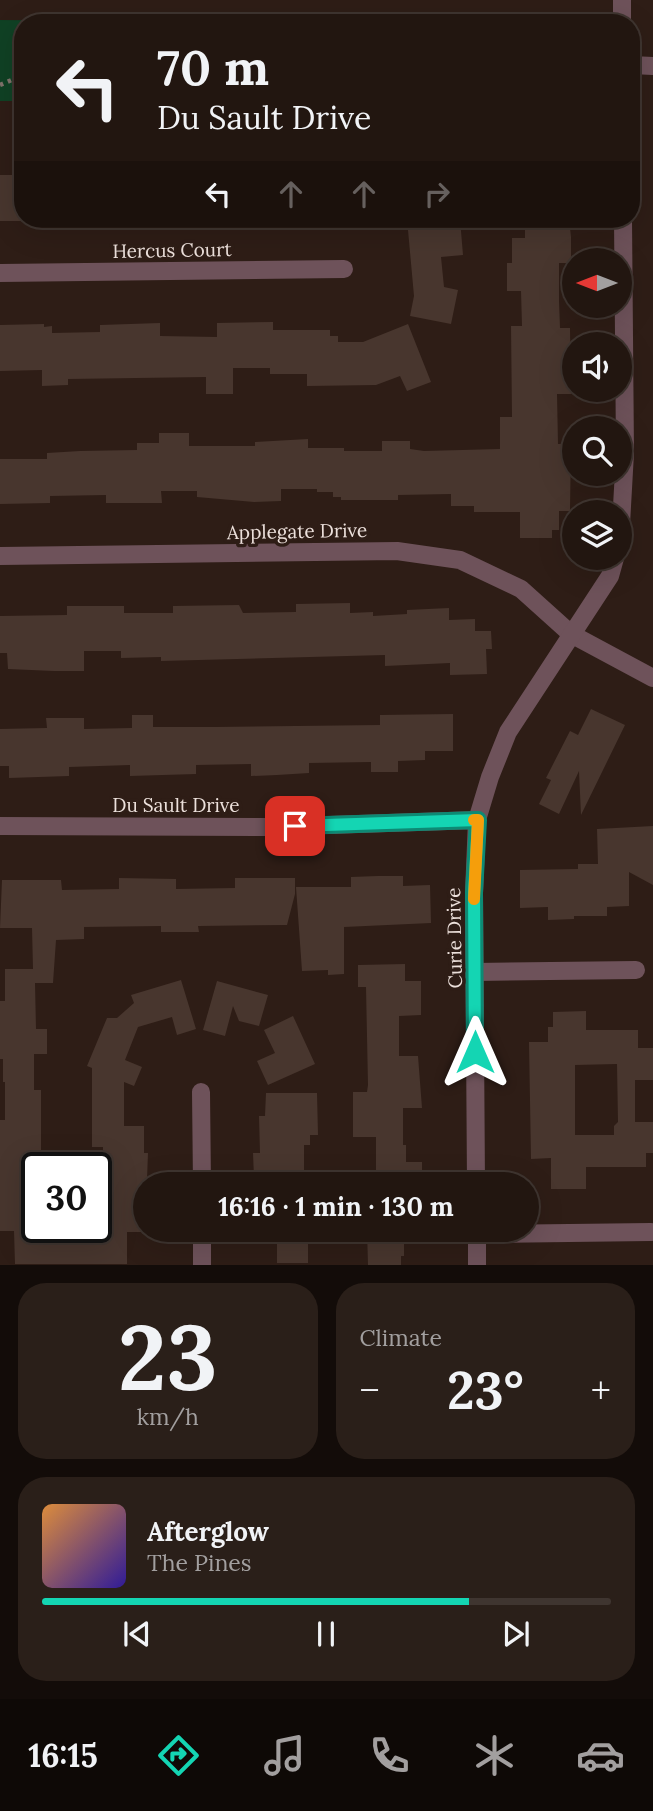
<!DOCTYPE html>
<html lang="en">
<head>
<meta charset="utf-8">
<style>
	:root { --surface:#221610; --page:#2a1f19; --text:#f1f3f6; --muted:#a29f9f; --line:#3f3530; --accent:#14d5b3 }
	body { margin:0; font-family:Lora,serif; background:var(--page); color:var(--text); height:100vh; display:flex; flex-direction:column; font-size:26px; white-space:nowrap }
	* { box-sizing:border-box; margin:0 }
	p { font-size:23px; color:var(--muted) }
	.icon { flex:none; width:38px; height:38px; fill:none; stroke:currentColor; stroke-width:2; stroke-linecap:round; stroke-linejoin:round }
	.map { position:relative; height:1265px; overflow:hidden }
	.panel { display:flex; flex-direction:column; gap:18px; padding:18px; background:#130c09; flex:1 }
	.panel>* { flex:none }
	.banner { position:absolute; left:14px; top:14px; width:626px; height:214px; border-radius:28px; box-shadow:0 7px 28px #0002,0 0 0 2px var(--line); background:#221610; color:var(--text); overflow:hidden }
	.needle { width:46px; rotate:270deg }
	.buttons { position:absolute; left:562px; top:248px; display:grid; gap:14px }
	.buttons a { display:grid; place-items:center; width:70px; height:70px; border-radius:50%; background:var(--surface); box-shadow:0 7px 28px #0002,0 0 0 2px var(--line); font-size:35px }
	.speed { position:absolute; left:21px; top:1152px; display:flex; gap:14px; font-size:35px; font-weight:700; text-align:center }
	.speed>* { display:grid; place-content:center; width:91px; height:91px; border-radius:50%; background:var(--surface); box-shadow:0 7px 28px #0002,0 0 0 2px var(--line); line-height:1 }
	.speed .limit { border:4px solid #111; border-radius:10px; background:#fff; color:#111 }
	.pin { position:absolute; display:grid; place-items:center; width:60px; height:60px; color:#fff; margin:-30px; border-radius:14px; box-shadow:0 4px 10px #0006 }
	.me { position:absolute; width:77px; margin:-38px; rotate:0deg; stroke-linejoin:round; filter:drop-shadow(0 0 5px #0008) }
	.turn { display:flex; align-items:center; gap:24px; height:147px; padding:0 28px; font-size:32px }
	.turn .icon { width:91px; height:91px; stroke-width:2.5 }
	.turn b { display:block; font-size:49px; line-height:60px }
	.lanes { display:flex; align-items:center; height:66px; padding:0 28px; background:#0003; justify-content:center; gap:35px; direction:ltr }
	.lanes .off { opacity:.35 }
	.big { font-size:52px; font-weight:800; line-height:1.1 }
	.panel .card { flex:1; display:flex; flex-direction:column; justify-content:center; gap:10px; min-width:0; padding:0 24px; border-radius:28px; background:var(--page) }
	.panel .dial { align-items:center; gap:0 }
	.dial b { font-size:91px; line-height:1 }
	.song { display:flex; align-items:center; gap:21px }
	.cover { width:84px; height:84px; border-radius:10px; background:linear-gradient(135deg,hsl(30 70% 55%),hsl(250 70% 35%)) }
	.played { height:7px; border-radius:4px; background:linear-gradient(90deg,var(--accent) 75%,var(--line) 75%) }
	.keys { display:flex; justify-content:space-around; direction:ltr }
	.heat { display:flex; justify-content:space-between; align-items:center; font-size:38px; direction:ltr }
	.panel .tiles { flex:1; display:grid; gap:18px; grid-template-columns:1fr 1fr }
	.card:last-child { grid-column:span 2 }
	.trip { position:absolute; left:133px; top:1172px; width:406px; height:70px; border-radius:35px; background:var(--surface); box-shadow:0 7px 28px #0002,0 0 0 2px var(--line); font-weight:800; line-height:70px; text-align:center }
	.tab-bar { display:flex; height:112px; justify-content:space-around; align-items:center; background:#0e0906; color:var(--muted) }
	.tab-bar .icon { width:49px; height:49px }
	.tab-bar .selected { color:var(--accent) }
	.tab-bar b { font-size:32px; color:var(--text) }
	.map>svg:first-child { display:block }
	.green { fill:#104124 }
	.building { fill:#48362e; fill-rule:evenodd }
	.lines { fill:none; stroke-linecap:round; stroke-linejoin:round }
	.path { stroke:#7f716a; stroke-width:4.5; stroke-dasharray:3.5 5; stroke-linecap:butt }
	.minor { stroke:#6e525a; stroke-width:18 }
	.route-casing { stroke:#0d8a74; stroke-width:18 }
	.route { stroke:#14d5b3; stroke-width:12 }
	.slow { stroke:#f59e0b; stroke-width:12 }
	.labels { text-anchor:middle; stroke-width:7; stroke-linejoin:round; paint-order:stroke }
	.street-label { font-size:19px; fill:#ece0db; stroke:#2e1d16 }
</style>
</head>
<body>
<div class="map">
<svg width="653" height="1265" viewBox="0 0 653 1265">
	<rect width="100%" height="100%" fill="#2e1d16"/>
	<path class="green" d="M 0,20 L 341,23 L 23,23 L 23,101 L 0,101 Z"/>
	<g class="building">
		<rect x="0" y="175" width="23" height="46"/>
		<path d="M 407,219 L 460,219 L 463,255 L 441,257 L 444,287 L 458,290 L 451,324 L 410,316 L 414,296 Z"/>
		<path d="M 540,219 L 569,219 L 571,237 L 571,263 L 559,263 L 559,301 L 560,328 L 570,328 L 571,394 L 557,394 L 558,444 L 571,444 L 570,511 L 559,511 L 559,530 L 552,530 L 552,538 L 520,538 L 520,512 L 474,512 L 474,506 L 451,506 L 451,494 L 398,495 L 398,500 L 341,500 L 341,497 L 333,497 L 333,492 L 317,492 L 317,489 L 281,489 L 281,501 L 254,502 L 197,497 L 197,491 L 161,491 L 162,503 L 106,503 L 106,495 L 50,496 L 50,503 L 0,504 L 0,459 L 47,459 L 47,453 L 80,451 L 137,450 L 137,443 L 159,443 L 159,433 L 189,433 L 189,446 L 255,446 L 255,442 L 308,439 L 308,448 L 344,448 L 344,451 L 382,451 L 382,441 L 410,441 L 410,449 L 424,451 L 500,449 L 500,417 L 512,417 L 511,326 L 522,326 L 521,291 L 507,291 L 507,263 L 512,263 L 512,238 L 525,238 L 525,221 Z"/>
		<path d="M 273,322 L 273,330 L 330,330 L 330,336 L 338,336 L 338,342 L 363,342 L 408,324 L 431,382 L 407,391 L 400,376 L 376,385 L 307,386 L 307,374 L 270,374 L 270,368 L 233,368 L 233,394 L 206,394 L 206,377 L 68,379 L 68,385 L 42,386 L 42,370 L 0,371 L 0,325 L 44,324 L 44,327 L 52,326 L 52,333 L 100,332 L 100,325 L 160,323 L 160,336 L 217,337 L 217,323 Z"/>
		<path d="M 350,603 L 350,613 L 373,612 L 373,616 L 407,614 L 407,610 L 449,608 L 449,620 L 475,619 L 475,631 L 491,631 L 492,649 L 486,649 L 487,674 L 450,675 L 450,663 L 385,666 L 385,655 L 161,661 L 161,657 L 121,658 L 121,651 L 84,651 L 84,671 L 54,671 L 8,669 L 7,653 L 0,653 L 0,616 L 67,615 L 67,606 L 124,606 L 124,613 L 173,613 L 173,606 L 239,605 L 243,613 L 296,612 L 296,604 Z"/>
		<path d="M 591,709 L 625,725 L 581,815 L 579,771 L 559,814 L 539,804 L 551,780 L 546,778 L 570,731 L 578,735 Z"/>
		<path d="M 453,714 L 453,751 L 425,751 L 425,760 L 398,761 L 398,772 L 371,772 L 371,762 L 309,763 L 309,773 L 277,775 L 251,776 L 251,764 L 196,765 L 196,774 L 130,776 L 130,765 L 69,767 L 69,776 L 9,778 L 9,766 L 0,766 L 0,729 L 47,728 L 46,718 L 84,718 L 84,729 L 132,728 L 132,715 L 153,715 L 153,727 L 215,727 L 380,725 L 380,715 Z"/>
		<path d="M 653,826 L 653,885 L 629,872 L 629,906 L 607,907 L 607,916 L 574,916 L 574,919 L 548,920 L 548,907 L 520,908 L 520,870 L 578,869 L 578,864 L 598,864 L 597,829 Z"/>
		<path d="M 378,876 L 403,876 L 403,886 L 430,885 L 431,923 L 344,927 L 344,974 L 328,975 L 328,970 L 302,971 L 296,887 L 351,887 L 351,877 Z"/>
		<path d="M 119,878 L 176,879 L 176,889 L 235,888 L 235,878 L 295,878 L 295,894 L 287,925 L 198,926 L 199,932 L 161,932 L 161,926 L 84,927 L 84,939 L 56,940 L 53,983 L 35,983 L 36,1029 L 47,1029 L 47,1054 L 34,1054 L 34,1090 L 41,1090 L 41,1167 L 37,1167 L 34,1172 L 37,1227 L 96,1227 L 96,1212 L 103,1212 L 103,1147 L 92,1147 L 92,1068 L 87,1066 L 107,1018 L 117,1018 L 134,1003 L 131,995 L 181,980 L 196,1029 L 177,1035 L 172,1017 L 138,1027 L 125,1060 L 142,1067 L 134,1086 L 124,1082 L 124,1126 L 144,1126 L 144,1153 L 148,1153 L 145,1232 L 127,1232 L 127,1264 L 15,1264 L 14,1231 L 0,1231 L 0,1120 L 5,1120 L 5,1082 L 3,1082 L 3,1059 L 0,1059 L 0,1001 L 5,1001 L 5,969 L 33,969 L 32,928 L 0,928 L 2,880 L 61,880 L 62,890 L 119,889 Z"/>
		<path d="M 405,964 L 405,981 L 421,981 L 421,1015 L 399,1016 L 399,1056 L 418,1056 L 422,1108 L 403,1108 L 403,1145 L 406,1145 L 406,1162 L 422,1162 L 422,1185 L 376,1185 L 376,1137 L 353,1137 L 353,1092 L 367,1092 L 368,1085 L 366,987 L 358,987 L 358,965 Z"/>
		<path d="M 217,981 L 268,995 L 259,1026 L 239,1021 L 233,1006 L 225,1036 L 203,1030 Z"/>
		<path d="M 586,1011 L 586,1030 L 638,1030 L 638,1048 L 653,1048 L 653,1080 L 635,1080 L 635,1122 L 653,1122 L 653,1153 L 646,1153 L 646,1167 L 586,1167 L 586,1189 L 551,1189 L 551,1158 L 531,1159 L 529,1042 L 548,1042 L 548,1027 L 553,1027 L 553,1012 ZM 617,1064 L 618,1122 L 614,1126 L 614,1135 L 575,1135 L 575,1065 Z"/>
		<path d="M 293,1016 L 315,1064 L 268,1085 L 257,1061 L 275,1053 L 264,1030 Z"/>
		<path d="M 266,1093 L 317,1093 L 318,1135 L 310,1135 L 310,1145 L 304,1145 L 304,1185 L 274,1185 L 274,1178 L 254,1178 L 253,1153 L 260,1153 L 259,1116 L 265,1116 Z"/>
		<rect x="277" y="1230" width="31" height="33"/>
		<path d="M 367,1230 L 404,1230 L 404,1256 L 401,1256 L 401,1265 L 368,1265 Z"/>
	</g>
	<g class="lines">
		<path class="path" d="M 0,85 L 23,75"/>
		<g class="minor">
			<path d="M 622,0 L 622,23"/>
			<path d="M 632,65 L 653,66"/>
			<path d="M 0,273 L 344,269"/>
			<path d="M 620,542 L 625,453 L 623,219"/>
			<path d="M 0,556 L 397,551 L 460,560 L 521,589 L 571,634 L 653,678"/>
			<path d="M 0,826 L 270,827 L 477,820"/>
			<path d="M 475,972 L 636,970"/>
			<path d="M 201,1092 L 202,1185"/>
			<path d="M 476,1185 L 474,893 L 477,820 L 490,777 L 508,732 L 610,576 L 615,558"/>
			<path d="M 202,1230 L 202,1265"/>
			<path d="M 477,1230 L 477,1265"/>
			<path d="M 477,1234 L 651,1232"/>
		</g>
	</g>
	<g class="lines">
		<defs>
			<path id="route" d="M 295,826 L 478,820 L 474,893 L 475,1052"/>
		</defs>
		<use href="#route" class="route-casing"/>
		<use href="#route" class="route"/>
		<path class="slow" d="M 474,820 L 478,820 L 474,899"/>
	</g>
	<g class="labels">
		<g class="street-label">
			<text transform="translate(172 250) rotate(-1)" y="7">Hercus Court</text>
			<text transform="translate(297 531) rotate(-1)" y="7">Applegate Drive</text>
			<text x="176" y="812">Du Sault Drive</text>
			<text transform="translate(454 938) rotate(-91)" y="7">Curie Drive</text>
		</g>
	</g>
</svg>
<div class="buttons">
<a><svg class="needle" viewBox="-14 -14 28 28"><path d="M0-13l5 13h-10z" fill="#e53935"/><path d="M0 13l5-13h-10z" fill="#a29f9f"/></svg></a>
<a><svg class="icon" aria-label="sound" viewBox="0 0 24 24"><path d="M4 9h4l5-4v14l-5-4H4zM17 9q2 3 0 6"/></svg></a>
<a><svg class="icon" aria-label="search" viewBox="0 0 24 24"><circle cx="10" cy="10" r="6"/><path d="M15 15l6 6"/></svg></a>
<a><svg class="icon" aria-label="layers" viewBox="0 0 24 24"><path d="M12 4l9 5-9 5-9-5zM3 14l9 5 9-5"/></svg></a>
</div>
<div class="speed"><div class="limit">30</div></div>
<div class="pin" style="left:295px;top:826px;background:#d93025"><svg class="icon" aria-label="arrive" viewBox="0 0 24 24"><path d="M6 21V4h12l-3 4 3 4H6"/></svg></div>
<svg class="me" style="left:475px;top:1052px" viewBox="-20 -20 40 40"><path d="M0-17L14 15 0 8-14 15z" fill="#14d5b3" stroke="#fff" stroke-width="4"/></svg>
<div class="trip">16:16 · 1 min · 130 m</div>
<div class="banner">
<div class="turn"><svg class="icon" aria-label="left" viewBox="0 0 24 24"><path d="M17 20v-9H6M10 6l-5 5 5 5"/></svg><div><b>70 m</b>Du Sault Drive</div></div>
<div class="lanes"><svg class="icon" aria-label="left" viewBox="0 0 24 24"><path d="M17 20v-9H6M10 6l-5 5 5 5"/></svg><svg class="icon off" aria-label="ahead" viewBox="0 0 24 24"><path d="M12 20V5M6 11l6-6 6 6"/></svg><svg class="icon off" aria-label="ahead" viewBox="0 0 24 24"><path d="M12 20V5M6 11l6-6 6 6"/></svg><svg class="icon off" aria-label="right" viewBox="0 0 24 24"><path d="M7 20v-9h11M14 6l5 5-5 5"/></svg></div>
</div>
</div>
<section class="panel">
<div class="tiles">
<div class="card dial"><b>23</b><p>km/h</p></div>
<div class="card"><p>Climate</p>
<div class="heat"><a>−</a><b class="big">23°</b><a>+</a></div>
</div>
<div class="card">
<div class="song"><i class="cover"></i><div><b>Afterglow</b><p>The Pines</p></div></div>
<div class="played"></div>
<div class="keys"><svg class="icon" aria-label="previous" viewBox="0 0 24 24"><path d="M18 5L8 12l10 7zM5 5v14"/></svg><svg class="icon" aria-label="pause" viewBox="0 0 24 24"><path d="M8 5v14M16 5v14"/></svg><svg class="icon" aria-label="next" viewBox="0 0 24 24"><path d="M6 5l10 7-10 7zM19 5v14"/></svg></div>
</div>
</div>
</section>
<nav class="tab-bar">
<b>16:15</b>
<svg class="icon selected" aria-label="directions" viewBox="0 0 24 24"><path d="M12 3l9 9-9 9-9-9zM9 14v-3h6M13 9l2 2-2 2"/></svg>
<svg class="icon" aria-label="music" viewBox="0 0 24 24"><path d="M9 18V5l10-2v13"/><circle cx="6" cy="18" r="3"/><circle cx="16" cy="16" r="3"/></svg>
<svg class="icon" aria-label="phone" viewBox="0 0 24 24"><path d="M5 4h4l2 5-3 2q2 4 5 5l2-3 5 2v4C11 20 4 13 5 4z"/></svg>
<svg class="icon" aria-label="climate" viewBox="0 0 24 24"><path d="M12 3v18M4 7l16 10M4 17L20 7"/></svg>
<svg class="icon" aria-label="car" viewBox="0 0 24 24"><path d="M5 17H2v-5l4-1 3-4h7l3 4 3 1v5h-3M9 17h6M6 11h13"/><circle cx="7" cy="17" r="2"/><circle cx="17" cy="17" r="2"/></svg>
</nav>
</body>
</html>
